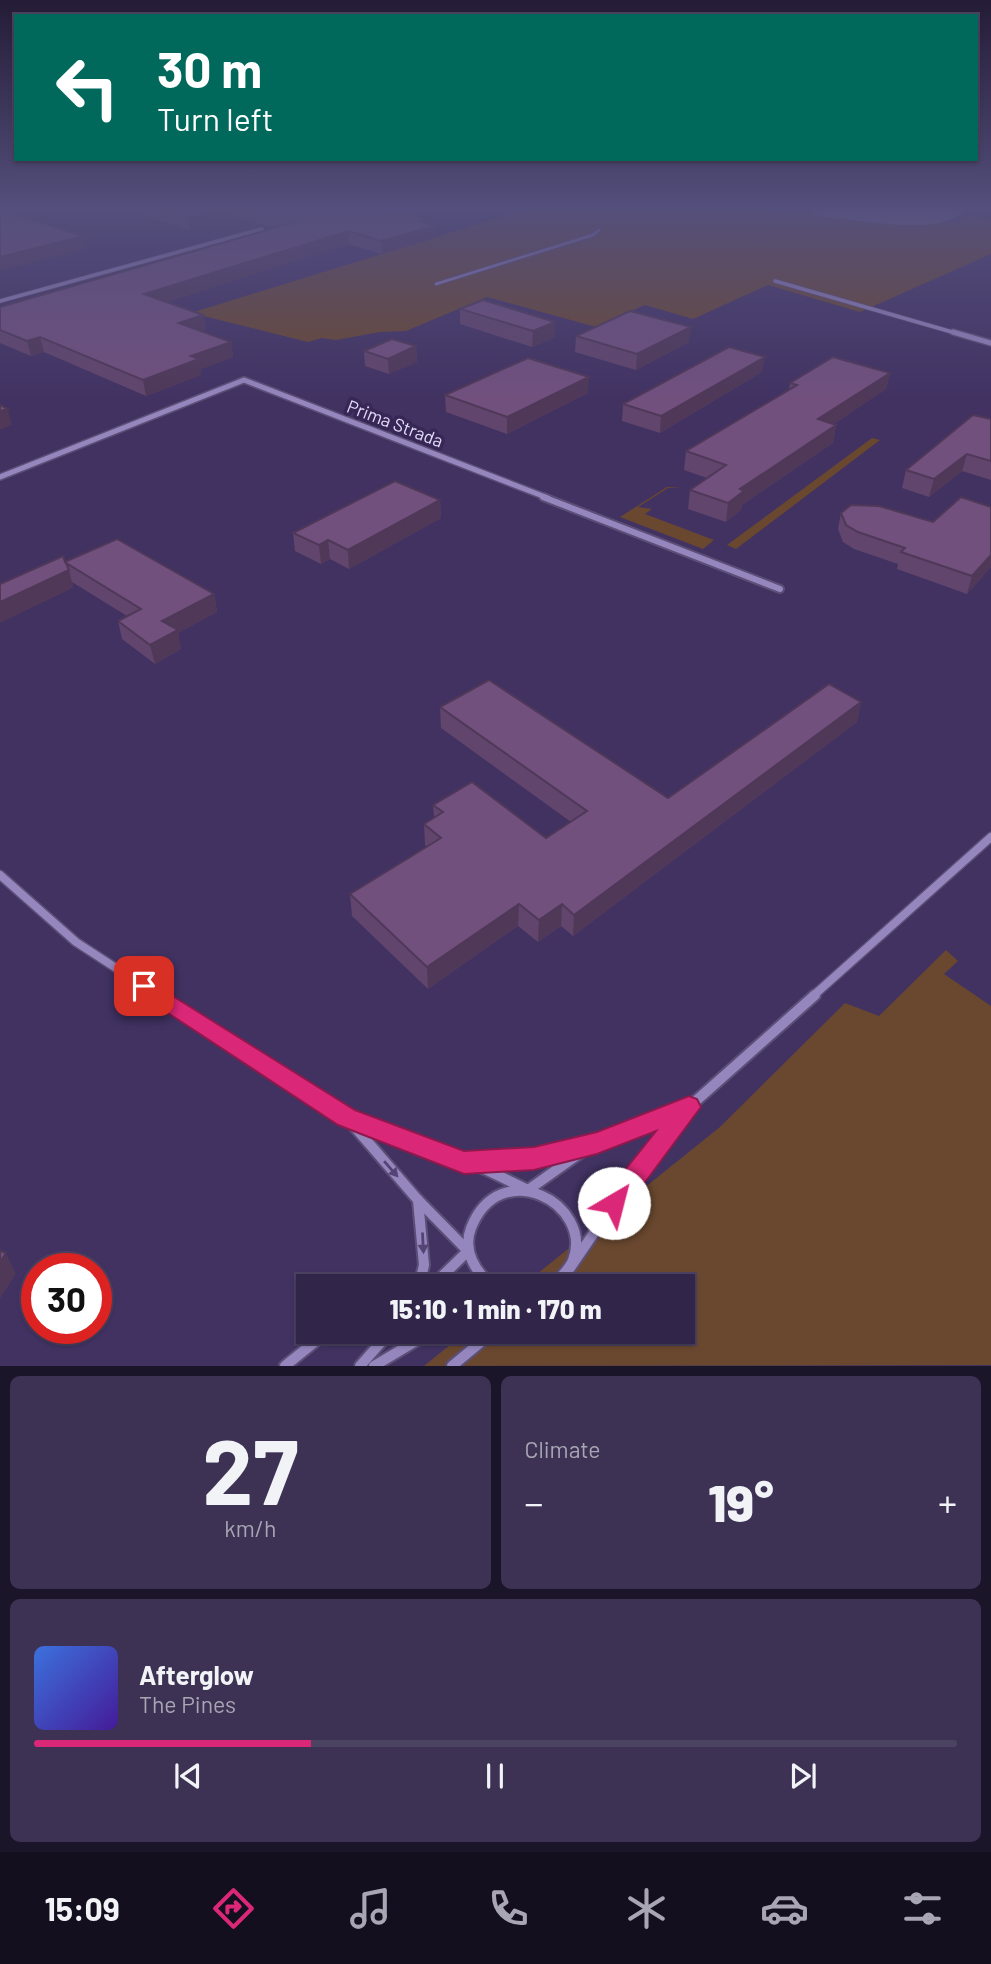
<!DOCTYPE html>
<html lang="en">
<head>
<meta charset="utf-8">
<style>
	:root { --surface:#31264a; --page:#3d3254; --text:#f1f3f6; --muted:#a8a5b5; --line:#4c4362; --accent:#db2777 }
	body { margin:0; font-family:Barlow,sans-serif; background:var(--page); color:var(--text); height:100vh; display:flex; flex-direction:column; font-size:26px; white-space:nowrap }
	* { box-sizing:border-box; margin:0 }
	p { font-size:23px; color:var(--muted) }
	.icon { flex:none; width:38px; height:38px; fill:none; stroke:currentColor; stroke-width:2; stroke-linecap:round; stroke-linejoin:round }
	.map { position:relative; height:1366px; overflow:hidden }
	.panel { display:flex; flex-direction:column; gap:10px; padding:10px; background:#1b1529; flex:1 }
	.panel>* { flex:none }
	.banner { position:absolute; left:14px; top:14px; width:964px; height:147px; border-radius:0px; box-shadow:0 2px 5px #0004,0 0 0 2px var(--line); background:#00695c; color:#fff; overflow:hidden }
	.speed { position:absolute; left:21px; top:1253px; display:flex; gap:14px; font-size:35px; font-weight:700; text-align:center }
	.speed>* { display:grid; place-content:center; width:91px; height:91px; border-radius:50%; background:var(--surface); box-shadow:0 2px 5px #0004,0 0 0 2px var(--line); line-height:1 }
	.speed .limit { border:10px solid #d22; background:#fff; color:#111 }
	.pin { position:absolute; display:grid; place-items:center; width:60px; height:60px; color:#fff; margin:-30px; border-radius:14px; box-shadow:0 4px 10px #0006 }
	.me { position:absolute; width:77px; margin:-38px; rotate:37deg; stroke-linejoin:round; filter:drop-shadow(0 0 5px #0008) }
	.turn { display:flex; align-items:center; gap:24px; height:147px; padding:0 28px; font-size:32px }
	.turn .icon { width:91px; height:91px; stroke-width:2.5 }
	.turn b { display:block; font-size:49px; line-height:60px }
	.big { font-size:52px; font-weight:800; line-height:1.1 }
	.panel .widget { flex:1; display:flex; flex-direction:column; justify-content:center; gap:10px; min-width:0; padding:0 24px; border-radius:10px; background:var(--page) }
	.panel .dial { align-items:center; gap:0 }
	.dial b { font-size:91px; line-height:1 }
	.song { display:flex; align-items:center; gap:21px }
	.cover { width:84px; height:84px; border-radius:10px; background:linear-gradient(135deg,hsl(220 70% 55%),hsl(260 70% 35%)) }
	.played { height:7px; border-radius:4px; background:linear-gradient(90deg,var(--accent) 30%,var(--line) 30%) }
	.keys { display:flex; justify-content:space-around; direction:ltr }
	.heat { display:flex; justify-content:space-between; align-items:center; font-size:38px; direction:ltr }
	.panel .tiles { flex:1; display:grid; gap:10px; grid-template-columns:1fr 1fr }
	.widget:last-child { grid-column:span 2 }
	.trip { position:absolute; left:296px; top:1274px; width:399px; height:70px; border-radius:0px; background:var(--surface); box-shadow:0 2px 5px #0004,0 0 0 2px var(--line); font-weight:800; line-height:70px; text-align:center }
	.tab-bar { display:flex; height:112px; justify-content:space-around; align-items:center; background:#140f1e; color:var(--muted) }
	.tab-bar .icon { width:49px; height:49px }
	.tab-bar .active { color:var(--accent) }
	.tab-bar b { font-size:32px; color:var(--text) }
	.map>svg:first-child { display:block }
	.green { fill:#6a482f }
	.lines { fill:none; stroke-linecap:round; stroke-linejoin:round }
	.taxiway { fill:#897ea5; fill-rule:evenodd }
	.lane-casing { stroke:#5c4f77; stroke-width:4.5 }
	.street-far4-casing { stroke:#5c4f77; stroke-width:5 }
	.street-far3-casing { stroke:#5c4f77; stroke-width:8 }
	.street-far2-casing { stroke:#5c4f77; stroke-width:10 }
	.street-far1-casing { stroke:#5c4f77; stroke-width:11 }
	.street-casing { stroke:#5c4f77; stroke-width:14 }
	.lane { stroke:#9586bd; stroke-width:2.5 }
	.street-far4 { stroke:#9586bd; stroke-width:3.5 }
	.street-far3 { stroke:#9586bd; stroke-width:5 }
	.street-far2 { stroke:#9586bd; stroke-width:6 }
	.street-far1 { stroke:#9586bd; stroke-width:8 }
	.street { stroke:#9586bd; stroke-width:10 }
	.wall { fill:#61456c }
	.shaded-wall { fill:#4f3858 }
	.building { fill:#71507e; stroke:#4f3858; stroke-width:2 }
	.oneway { fill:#534475 }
	.route { fill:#db2777; stroke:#8e194d; stroke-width:2 }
	.labels { text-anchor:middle; stroke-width:7; stroke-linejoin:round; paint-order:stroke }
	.far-street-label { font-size:18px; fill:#e3dcf9; stroke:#372756 }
</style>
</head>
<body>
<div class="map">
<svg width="991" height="1366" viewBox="0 0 991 1366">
	<rect width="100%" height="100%" fill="#413262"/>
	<g class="green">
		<path d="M 530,208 L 772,208 L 799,215 L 809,212 L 834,216 L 868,214 L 954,223 L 968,216 L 991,219 L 991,254 L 860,312 L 768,285 L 693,319 L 645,305 L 596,327 L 487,297 L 406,331 L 380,332 L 336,340 L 322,338 L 308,342 L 191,313 Z"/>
		<path d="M 872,438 L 880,440 L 736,549 L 727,545 Z"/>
		<path d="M 667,487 L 682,488 L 668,488 L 638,507 L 652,509 L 645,514 L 714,540 L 703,549 L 620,517 Z"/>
		<path d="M 946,950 L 958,961 L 944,974 L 991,1006 L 991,1365 L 424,1366 L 466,1332 L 682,1332 L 682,1286 L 522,1286 L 720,1127 L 845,1003 L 879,1016 Z"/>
	</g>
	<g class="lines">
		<path class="taxiway" d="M 810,208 L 964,208 L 965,209 C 945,238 855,219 822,217 L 813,214 Z"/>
		<defs>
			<path id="lane" d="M 436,284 L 593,235 L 599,230"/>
			<g id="street-far4">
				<path d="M 775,281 L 959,334"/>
				<path d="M 0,301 L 262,229"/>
			</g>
			<g id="street-far3">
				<path d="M 953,332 L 991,343"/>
				<path d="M 0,477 L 244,380 L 548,498"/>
			</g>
			<path id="street-far2" d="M 543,497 L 780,589"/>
			<g id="street-far1">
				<path d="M 0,875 L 76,942 L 159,996"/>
				<path d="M 813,996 L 991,837"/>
			</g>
			<g id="street">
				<path d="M 157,995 L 346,1118 L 487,1170 L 528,1190 L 590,1146 L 689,1107"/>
				<path d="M 347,1118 L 418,1200 L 468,1251"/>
				<path d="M 471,1162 L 534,1159 L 586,1146"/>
				<path d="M 418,1200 L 424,1265 L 419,1286"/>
				<path d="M 570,1268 L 626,1186 L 689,1107 L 815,995"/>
				<path d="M 432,1286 L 468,1251"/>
				<path d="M 492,1286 C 476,1272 462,1251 471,1228 C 500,1154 594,1204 573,1260 C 570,1269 559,1278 553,1286"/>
				<path d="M 285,1366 L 327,1332"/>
				<path d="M 360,1366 L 390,1332"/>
				<path d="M 374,1366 L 431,1332"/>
				<path d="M 452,1366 L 493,1332"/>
			</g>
		</defs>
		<use href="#lane" class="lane-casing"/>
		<use href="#street-far4" class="street-far4-casing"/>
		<use href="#street-far3" class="street-far3-casing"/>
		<use href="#street-far2" class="street-far2-casing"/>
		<use href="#street-far1" class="street-far1-casing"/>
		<use href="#street" class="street-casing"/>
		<use href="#lane" class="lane"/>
		<use href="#street-far4" class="street-far4"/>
		<use href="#street-far3" class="street-far3"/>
		<use href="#street-far2" class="street-far2"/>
		<use href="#street-far1" class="street-far1"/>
		<use href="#street" class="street"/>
	</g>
	<g class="wall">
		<path d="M 141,208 L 384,208 L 428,223 L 436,238 L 382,254 L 349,244 L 166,302 L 203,315 L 206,329 L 201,331 L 231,342 L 233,357 L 201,369 L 201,375 L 146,396 L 44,352 L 31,356 L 0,343 L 0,307 L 274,228 L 237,217 L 189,230 L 148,217 L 146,209 Z"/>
		<path d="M 460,309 L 555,322 L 555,337 L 532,347 L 460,324 Z"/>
		<path d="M 576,336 L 689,342 L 636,370 L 575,352 Z"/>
		<path d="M 416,346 L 417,362 L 389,374 L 365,366 L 364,351 Z"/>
		<path d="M 762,372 L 660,433 L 622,421 L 623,404 Z"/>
		<path d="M 890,373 L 886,389 L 834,424 L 836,425 L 833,443 L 742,505 L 741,510 L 726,522 L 688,509 L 690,490 L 707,478 L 684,470 L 686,451 L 789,390 L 790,383 Z"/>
		<path d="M 588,393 L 507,434 L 446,412 L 445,395 Z"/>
		<path d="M 991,419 L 991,480 L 962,471 L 929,497 L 902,488 L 906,470 Z"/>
		<path d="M 440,500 L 441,518 L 349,569 L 330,559 L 321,564 L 295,551 L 293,533 Z"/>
		<path d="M 991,507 L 991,567 L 967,594 L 897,569 L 898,564 L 854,549 L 843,542 L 838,529 L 841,513 L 933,522 Z"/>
		<path d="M 65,562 L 214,594 L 217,612 L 178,633 L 181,649 L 155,664 L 122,639 L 118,621 L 127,616 L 72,582 L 73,588 Z"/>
		<path d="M 861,702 L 857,722 L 573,936 L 561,926 L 538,942 L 518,926 L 428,989 L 352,916 L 350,894 L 427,847 L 425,845 L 424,824 L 434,818 L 433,805 L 546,838 L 571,822 L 441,728 L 440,707 L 668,798 Z"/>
	</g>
	<g class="shaded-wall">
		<path d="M 225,208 L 236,208 L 237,217 L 189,230 L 187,218 Z"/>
		<path d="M 26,211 L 29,223 L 16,214 Z"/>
		<path d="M 427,219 L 428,228 L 435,226 L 436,238 L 382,254 L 381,241 L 421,221 Z"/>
		<path d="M 349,231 L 349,244 L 147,308 L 144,294 Z"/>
		<path d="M 83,236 L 86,249 L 0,271 L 0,257 Z"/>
		<path d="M 203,315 L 206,329 L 182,338 L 179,323 Z"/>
		<path d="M 555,322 L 555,337 L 532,347 L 533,331 Z"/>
		<path d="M 691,327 L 689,342 L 636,370 L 637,354 Z"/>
		<path d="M 40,337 L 44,352 L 31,356 L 27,341 Z"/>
		<path d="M 231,342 L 233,357 L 201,369 L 201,375 L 146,396 L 143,380 L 191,356 Z"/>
		<path d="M 416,346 L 417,362 L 389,374 L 388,359 Z"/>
		<path d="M 765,357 L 762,372 L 660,433 L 661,416 Z"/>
		<path d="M 890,373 L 886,389 L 815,437 L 818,419 Z"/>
		<path d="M 589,377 L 588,393 L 507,434 L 507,417 Z"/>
		<path d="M 8,409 L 12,425 L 0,430 L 0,411 Z"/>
		<path d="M 836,425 L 833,443 L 742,505 L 741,510 L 726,522 L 728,503 L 740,489 Z"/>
		<path d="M 967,454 L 962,471 L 929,497 L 934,479 Z"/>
		<path d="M 440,500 L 441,518 L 349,569 L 348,550 Z"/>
		<path d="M 328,540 L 330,559 L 321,564 L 319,545 Z"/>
		<path d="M 991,555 L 991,567 L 967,594 L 972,576 Z"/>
		<path d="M 69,570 L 73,588 L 0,623 L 0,602 Z"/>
		<path d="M 214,594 L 217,612 L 178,633 L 181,649 L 155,664 L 150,645 L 162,621 Z"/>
		<path d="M 861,702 L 857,722 L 573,936 L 574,915 Z"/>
		<path d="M 519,904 L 518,926 L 428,989 L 427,967 Z"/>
		<path d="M 562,904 L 561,926 L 538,942 L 539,920 Z"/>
		<path d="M 6,1253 L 16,1274 L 0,1299 L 0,1262 Z"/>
	</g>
	<g class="building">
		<path d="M 0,208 L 16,208 L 26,211 L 16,214 L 83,236 L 0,257 Z"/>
		<path d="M 153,208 L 225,208 L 187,218 Z"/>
		<path d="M 246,208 L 384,208 L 427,219 L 421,221 L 435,226 L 381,241 L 349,231 L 144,294 L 203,315 L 179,323 L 231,342 L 191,356 L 199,359 L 143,380 L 40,337 L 27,341 L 0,330 L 0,307 L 295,222 Z"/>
		<path d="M 483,300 L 555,322 L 533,331 L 460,309 Z"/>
		<path d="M 630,311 L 691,327 L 637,354 L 576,336 Z"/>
		<path d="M 392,339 L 416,346 L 388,359 L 364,351 Z"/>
		<path d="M 729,347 L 765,357 L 661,416 L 623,404 Z"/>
		<path d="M 833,357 L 890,373 L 818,419 L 836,425 L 740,489 L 744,491 L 728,503 L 690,490 L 726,465 L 686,451 L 797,385 L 790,383 Z"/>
		<path d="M 528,358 L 589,377 L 507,417 L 445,395 Z"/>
		<path d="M 0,405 L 8,409 L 0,411 Z"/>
		<path d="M 973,415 L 991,419 L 991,461 L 967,454 L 934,479 L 906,470 Z"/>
		<path d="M 395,481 L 440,500 L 348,550 L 328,540 L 319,545 L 293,533 Z"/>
		<path d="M 961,497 L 991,507 L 991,555 L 972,576 L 901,552 L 905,548 L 858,532 L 846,525 L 841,513 L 851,505 L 879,506 L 933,522 Z"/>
		<path d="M 117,539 L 214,594 L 162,621 L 178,630 L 150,645 L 118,621 L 141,609 L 66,563 L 69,570 L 0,602 L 0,584 L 63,556 L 65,562 Z"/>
		<path d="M 489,680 L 668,798 L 829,684 L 861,702 L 574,915 L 562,904 L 539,920 L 519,904 L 427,967 L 350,894 L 441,838 L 424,824 L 443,812 L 433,805 L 472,782 L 546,838 L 587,811 L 440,707 Z"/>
		<path d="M 0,1251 L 6,1253 L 0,1262 Z"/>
	</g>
	<defs><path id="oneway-solid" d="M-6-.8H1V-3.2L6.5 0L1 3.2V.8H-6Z" transform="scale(1.75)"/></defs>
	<g class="oneway">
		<use href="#oneway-solid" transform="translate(391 1169) rotate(49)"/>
		<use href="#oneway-solid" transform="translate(423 1243) rotate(87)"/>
	</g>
	<linearGradient id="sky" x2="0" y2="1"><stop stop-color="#241c36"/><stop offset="0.52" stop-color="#544f7c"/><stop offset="1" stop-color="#544f7c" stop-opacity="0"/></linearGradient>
	<rect width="991" height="399" fill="url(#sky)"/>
	<path class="route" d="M 144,978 L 355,1110 L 464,1151 L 534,1147 L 597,1132 L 689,1096 L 697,1099 L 701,1107 L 623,1212 L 614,1215 L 605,1212 L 601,1203 L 605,1195 L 656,1131 L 597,1154 L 534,1170 L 464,1174 L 338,1125 L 136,992 L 133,986 L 136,980 Z"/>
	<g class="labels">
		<g class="far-street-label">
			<text transform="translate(395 424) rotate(21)" y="6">Prima Strada</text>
		</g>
	</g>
</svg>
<div class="speed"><div class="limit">30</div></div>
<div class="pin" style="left:144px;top:986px;background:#d93025"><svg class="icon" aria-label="arrive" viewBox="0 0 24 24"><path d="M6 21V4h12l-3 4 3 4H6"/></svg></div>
<svg class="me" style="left:614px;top:1203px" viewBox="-20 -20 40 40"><circle r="19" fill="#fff"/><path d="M0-13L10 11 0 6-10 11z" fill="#db2777"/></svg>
<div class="trip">15:10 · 1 min · 170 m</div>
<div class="banner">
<div class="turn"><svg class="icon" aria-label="left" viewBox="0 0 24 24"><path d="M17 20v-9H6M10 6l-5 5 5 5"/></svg><div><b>30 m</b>Turn left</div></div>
</div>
</div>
<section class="panel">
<div class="tiles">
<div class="widget dial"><b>27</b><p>km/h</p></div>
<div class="widget"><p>Climate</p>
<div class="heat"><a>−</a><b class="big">19°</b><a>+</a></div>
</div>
<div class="widget">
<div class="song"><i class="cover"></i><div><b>Afterglow</b><p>The Pines</p></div></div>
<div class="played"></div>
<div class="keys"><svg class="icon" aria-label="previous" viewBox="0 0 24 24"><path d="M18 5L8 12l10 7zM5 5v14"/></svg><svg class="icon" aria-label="pause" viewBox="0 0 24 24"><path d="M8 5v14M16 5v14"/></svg><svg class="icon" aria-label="next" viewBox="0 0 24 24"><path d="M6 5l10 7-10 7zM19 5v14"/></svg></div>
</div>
</div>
</section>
<nav class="tab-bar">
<b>15:09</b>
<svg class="icon active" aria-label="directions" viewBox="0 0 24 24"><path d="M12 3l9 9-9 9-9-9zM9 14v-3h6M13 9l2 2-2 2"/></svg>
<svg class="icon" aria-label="music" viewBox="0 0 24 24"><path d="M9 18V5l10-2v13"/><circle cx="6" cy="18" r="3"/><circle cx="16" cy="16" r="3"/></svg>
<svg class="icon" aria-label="phone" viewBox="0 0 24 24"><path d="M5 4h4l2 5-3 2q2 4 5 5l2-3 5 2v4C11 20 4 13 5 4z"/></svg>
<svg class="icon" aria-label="climate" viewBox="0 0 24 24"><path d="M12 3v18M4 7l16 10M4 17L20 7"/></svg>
<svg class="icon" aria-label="car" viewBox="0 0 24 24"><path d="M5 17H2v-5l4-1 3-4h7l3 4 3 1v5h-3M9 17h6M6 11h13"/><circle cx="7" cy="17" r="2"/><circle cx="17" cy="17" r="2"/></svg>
<svg class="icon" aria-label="filters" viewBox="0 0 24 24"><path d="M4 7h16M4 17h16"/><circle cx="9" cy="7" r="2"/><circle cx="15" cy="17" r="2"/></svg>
</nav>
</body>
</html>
